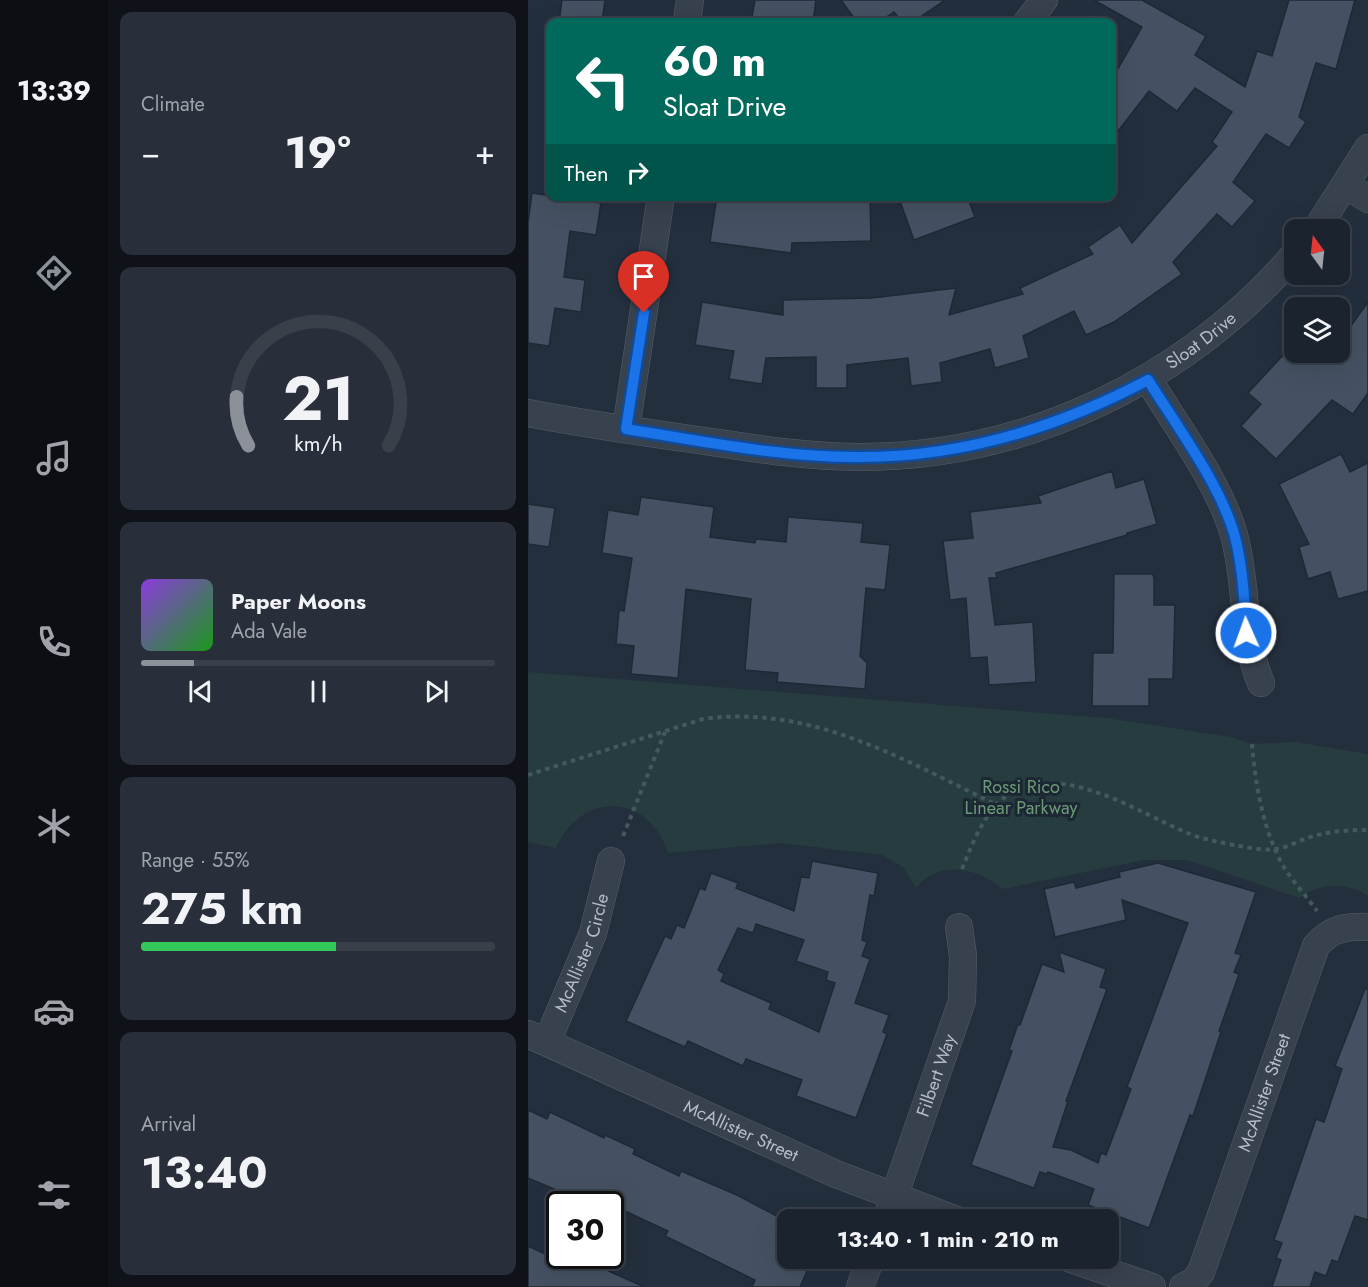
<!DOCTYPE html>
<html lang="en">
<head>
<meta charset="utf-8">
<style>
	:root { --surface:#1b232e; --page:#282f3a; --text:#f1f3f6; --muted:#a0a4aa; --line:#39404a; --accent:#8c9099 }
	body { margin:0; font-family:Jost,sans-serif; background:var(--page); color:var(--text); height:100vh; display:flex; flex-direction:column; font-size:22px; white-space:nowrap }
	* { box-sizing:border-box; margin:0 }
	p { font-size:20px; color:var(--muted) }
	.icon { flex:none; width:33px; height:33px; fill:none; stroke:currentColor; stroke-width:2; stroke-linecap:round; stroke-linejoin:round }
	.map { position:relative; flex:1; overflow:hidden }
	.drawer { display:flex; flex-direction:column; gap:12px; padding:12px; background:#0f1319; width:420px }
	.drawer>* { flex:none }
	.banner { position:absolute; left:18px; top:18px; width:570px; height:183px; border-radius:12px; box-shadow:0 6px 24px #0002,0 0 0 2px var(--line); background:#00695c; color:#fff; overflow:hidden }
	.needle { width:39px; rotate:345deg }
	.controls { position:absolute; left:756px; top:219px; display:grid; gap:12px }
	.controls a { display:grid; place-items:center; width:66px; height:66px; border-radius:12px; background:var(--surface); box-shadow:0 6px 24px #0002,0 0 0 2px var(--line); font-size:30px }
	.speed { position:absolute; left:18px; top:1191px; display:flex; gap:12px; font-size:30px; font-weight:700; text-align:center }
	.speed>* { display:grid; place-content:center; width:78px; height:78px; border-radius:50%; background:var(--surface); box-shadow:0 6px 24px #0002,0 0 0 2px var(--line); line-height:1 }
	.speed .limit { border:3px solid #111; border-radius:9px; background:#fff; color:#111 }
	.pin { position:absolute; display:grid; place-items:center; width:51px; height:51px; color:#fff; margin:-62px -26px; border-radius:50% 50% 50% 0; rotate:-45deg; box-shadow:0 0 6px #0007 }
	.pin .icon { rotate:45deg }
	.me { position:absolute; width:66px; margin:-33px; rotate:358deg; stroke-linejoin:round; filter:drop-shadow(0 0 4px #0008) }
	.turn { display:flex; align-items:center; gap:21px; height:126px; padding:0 18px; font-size:27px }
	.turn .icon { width:78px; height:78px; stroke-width:2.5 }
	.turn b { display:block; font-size:42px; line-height:51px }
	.then { display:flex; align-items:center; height:57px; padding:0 18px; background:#0003; gap:12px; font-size:22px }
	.big { font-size:45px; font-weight:700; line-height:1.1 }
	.drawer .card { flex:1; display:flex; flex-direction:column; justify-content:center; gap:9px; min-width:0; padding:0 21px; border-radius:12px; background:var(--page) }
	.drawer .dial { align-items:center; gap:0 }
	.dial svg { height:156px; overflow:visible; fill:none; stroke:var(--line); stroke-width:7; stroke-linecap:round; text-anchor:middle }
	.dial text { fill:var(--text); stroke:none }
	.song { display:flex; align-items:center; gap:18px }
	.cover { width:72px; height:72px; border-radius:9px; background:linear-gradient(135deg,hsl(270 70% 55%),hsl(120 70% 35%)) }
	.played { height:6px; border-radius:3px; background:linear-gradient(90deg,var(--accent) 15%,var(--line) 15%) }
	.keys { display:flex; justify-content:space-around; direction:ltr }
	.heat { display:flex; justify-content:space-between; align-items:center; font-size:33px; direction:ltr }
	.charge { height:9px; border-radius:4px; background:linear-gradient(90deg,#34c759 55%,var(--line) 0) }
	.trip { position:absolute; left:249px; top:1209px; width:342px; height:60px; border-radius:12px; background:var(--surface); box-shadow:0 6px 24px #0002,0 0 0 2px var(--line); font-weight:700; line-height:60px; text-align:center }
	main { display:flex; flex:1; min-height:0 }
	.tabs { display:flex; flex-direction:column; width:108px; justify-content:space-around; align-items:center; background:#0b0e12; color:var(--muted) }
	.tabs .icon { width:42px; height:42px }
	.tabs .on { color:var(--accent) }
	.tabs b { font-size:27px; color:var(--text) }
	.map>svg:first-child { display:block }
	.green { fill:#263c3f }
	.building { fill:#455162; stroke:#1f2835; stroke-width:1.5; fill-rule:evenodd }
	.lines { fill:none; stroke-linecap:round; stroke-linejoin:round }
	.street-casing { stroke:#565f6c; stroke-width:28 }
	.path { stroke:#44595c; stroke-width:4; stroke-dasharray:4.5 4.5; stroke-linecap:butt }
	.street { stroke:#38414e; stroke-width:27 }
	.route-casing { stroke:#114b97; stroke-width:15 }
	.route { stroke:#1a73e8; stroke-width:10 }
	.labels { text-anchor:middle; stroke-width:6; stroke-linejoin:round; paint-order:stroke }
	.street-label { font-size:18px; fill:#b4bcc9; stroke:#1d2633 }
	.park-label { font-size:18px; fill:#6b9a76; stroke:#1d2633 }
</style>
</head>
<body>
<main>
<nav class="tabs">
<b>13:39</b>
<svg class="icon on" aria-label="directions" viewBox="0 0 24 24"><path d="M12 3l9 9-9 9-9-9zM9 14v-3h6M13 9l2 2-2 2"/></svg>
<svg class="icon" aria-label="music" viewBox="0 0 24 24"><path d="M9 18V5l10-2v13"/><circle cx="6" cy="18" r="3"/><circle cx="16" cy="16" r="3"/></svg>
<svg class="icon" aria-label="phone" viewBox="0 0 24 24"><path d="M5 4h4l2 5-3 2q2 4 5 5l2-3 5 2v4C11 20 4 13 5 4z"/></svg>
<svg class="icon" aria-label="climate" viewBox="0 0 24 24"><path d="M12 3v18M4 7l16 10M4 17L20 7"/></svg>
<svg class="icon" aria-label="car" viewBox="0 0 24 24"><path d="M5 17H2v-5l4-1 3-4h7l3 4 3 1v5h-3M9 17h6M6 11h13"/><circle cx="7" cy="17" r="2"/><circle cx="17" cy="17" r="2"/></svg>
<svg class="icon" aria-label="filters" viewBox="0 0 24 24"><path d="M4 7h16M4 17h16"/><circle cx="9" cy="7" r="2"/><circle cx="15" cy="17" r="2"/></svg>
</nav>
<section class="drawer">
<div class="card"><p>Climate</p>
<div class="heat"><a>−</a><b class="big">19°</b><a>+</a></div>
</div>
<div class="card dial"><svg viewBox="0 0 100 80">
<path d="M14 69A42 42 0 1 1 86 69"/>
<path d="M14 69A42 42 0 0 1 8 44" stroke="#8c9099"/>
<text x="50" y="56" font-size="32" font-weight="700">21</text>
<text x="50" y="72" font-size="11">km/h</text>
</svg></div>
<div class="card">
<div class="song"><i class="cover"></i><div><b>Paper Moons</b><p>Ada Vale</p></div></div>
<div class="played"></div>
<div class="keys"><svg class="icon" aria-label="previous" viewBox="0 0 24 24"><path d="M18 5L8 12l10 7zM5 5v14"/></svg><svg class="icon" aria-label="pause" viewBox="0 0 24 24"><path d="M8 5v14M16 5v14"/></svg><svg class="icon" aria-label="next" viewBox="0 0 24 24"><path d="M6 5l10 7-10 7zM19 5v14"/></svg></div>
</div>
<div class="card"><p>Range · 55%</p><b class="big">275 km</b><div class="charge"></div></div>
<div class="card"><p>Arrival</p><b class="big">13:40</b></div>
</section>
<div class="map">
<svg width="840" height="1287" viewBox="0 0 840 1287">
	<rect width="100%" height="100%" fill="#242f3e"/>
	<path class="green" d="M 0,672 L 578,718 L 703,737 L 724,744 L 768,742 L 840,754 L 840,896 C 818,881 792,883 771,898 L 659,860 L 616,860 L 475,889 C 450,868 411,859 388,888 L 375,867 L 354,855 L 253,843 L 140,853 C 121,792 53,791 28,848 L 0,842 Z"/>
	<g class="building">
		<path d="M 34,0 L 77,0 L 74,22 L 31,22 Z"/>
		<path d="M 227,0 L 288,0 L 285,22 L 223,22 Z"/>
		<path d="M 313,0 L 417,0 L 385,22 L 374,22 L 366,12 L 351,22 L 329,22 Z"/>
		<path d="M 566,0 L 614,0 L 678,36 L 667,55 L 717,87 L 729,51 L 744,56 L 761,0 L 827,0 L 808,69 L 788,63 L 771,117 L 778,122 L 761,148 L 738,134 L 705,182 L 727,201 L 704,227 L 689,214 L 645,262 L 654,274 L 586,322 L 558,335 L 546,311 L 495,336 L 501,358 L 467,368 L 462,349 L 412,363 L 414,382 L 383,386 L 380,358 L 319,365 L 319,388 L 288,388 L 288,357 L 238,358 L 234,384 L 201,379 L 206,351 L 167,345 L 174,302 L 255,315 L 255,300 L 344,298 L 428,288 L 421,315 L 495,294 L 492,288 L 565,254 L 560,247 L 592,225 L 604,243 L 689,146 L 684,142 L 704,112 L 667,88 L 649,111 L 621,91 L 584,139 L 584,79 L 614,27 Z"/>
		<path d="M 4,193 L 73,203 L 68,235 L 42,231 L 36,277 L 57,280 L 53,312 L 27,308 L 21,346 L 0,343 L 0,223 Z"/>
		<path d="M 189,196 L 342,196 L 343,241 L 264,243 L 263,253 L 182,242 Z"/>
		<path d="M 370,196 L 439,196 L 447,217 L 386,240 Z"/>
		<path d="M 840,302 L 840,393 L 825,414 L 804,400 L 748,459 L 713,426 L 733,404 L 720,393 L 758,352 L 812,352 L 812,341 Z"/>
		<path d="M 813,454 L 822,472 L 840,463 L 840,591 L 810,599 L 802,572 L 780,579 L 771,547 L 781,544 L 751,484 Z"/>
		<path d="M 584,471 L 588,488 L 616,479 L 629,524 L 599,533 L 599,535 L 468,573 L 469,578 L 461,578 L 467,625 L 505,622 L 508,682 L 461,685 L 459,657 L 442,658 L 438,598 L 422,600 L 415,541 L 445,538 L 442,512 L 513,503 L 510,496 Z"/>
		<path d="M 113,497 L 186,507 L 182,537 L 227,543 L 228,539 L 258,542 L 260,517 L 335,523 L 333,542 L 362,545 L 357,590 L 338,588 L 332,656 L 339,663 L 337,689 L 249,682 L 250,673 L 217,670 L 223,599 L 158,589 L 150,678 L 103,674 L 106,646 L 88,644 L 91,610 L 96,611 L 104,558 L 74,553 L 80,510 L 110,515 Z"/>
		<path d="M 0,504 L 27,508 L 21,547 L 0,544 Z"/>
		<path d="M 586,574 L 624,574 L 626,577 L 626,605 L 647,605 L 645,679 L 621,679 L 621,706 L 564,706 L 565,653 L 585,653 Z"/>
		<path d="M 284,861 L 350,873 L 346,896 L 342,895 L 334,940 L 339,942 L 334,956 L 342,959 L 327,1003 L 361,1015 L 355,1032 L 359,1034 L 328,1118 L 268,1096 L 274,1080 L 218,1059 L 215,1066 L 160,1041 L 157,1047 L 98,1021 L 137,936 L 143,939 L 149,925 L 156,928 L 172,888 L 177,890 L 183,873 L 210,883 L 208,888 L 266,911 L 273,877 L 281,878 ZM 228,924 L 276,940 L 268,961 L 300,972 L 298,980 L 307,983 L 291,1032 L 241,1009 L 243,1003 L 193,981 L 196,974 L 190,970 L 210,928 L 225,933 Z"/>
		<path d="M 630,863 L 728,892 L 707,953 L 713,955 L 706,972 L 711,974 L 691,1031 L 693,1032 L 665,1116 L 662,1115 L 621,1228 L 560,1205 L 566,1189 L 520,1172 L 519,1174 L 512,1172 L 506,1188 L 443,1165 L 484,1051 L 481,1050 L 490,1024 L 492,1025 L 514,964 L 536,972 L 531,952 L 578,969 L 572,987 L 579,989 L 538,1101 L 540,1101 L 525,1147 L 543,1150 L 570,1163 L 573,1153 L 578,1155 L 603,1089 L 599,1087 L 660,923 L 594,900 L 598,920 L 527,937 L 516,889 L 546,882 L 548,888 L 592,877 L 591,872 Z"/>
		<path d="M 837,989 L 840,989 L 840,1220 L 827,1216 L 810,1262 L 804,1260 L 798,1276 L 787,1272 L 782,1287 L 744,1287 L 753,1260 L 748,1258 L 754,1243 L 746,1240 L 788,1119 L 796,1122 L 814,1069 L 807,1066 Z"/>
		<path d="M 0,1110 L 19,1119 L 22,1112 L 76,1138 L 77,1135 L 107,1149 L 105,1154 L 151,1176 L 153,1171 L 209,1195 L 260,1222 L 260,1258 L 285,1258 L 272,1287 L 224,1287 L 227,1280 L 137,1236 L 140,1231 L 82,1204 L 61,1204 L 0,1178 Z"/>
		<path d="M 0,1246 L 32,1261 L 34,1258 L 51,1266 L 54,1259 L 116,1287 L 0,1287 Z"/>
	</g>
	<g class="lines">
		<defs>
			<g id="street">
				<path d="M 159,22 L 162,0"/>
				<path d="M 499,22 L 516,0"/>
				<path d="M 818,185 L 840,199"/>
				<path d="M 788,230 L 840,148"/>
				<path d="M 620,379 C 649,427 691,482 706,535 C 720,585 713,636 733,683"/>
				<path id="s1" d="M 0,413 C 56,424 113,432 170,440 C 224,448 278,457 332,457 C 499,457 658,380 766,255"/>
				<path d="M 98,429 L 133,196"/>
				<path id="s2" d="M 0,1034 L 308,1174 L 429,1220"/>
				<path id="s3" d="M 19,1042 L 65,933 L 83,861"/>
				<path id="s4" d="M 358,1220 L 434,1001 L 435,956 L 431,927"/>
				<path d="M 540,1258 L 624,1287"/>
				<path d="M 332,1287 L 343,1258"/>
				<path id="s5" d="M 655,1287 L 666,1281 L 673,1272 L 788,946 C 802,929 818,926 840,927"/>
			</g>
		</defs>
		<use href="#street" class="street-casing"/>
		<g class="path">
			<path d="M 724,744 C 727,783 735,828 753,862 C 763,880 777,894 789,911"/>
			<path d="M 0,775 L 175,719 C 283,704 376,760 469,805"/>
			<path d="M 95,836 L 137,732"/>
			<path d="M 434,869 C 443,847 452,823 468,805 C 521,750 609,813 662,834 C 677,840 691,842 706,845 C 719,847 734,851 747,849 C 760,848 773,839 786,836 C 803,831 822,830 840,830"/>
		</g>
		<use href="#street" class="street"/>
	</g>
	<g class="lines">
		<defs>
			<path id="route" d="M 116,313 L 98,429 C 175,441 255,458 333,457 C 434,457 531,427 620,380 C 648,425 693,485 707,537 C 715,568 717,601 718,633"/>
		</defs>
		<use href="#route" class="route-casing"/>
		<use href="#route" class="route"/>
	</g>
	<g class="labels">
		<g class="street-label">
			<text dy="6" stroke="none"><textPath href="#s1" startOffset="702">Sloat Drive</textPath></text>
			<text dy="6" stroke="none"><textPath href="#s3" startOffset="96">McAllister Circle</textPath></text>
			<text dy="6" stroke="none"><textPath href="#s4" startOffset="153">Filbert Way</textPath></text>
			<text dy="6" stroke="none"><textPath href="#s5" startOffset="214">McAllister Street</textPath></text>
			<text dy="6" stroke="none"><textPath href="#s2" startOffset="234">McAllister Street</textPath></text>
		</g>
		<g class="park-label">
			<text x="493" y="793">Rossi Rico<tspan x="493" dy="21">Linear Parkway</tspan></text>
		</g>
	</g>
</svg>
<div class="controls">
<a><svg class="needle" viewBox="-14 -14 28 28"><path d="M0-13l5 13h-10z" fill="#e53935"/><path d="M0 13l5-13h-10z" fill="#a0a4aa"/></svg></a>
<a><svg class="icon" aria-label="layers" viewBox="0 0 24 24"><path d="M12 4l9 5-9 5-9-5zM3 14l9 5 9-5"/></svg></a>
</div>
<div class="speed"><div class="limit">30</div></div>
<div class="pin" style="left:116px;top:313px;background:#d93025"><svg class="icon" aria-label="arrive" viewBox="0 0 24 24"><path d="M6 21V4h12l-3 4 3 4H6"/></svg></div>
<svg class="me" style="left:718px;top:633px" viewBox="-20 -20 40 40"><circle r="17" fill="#1a73e8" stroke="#fff" stroke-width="3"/><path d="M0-11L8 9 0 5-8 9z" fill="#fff"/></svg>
<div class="trip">13:40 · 1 min · 210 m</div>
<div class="banner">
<div class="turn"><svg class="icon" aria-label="left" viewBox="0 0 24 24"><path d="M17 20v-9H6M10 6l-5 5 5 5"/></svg><div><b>60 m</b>Sloat Drive</div></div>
<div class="then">Then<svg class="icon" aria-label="right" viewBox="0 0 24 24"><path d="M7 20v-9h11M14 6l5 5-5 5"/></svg></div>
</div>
</div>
</main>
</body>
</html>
